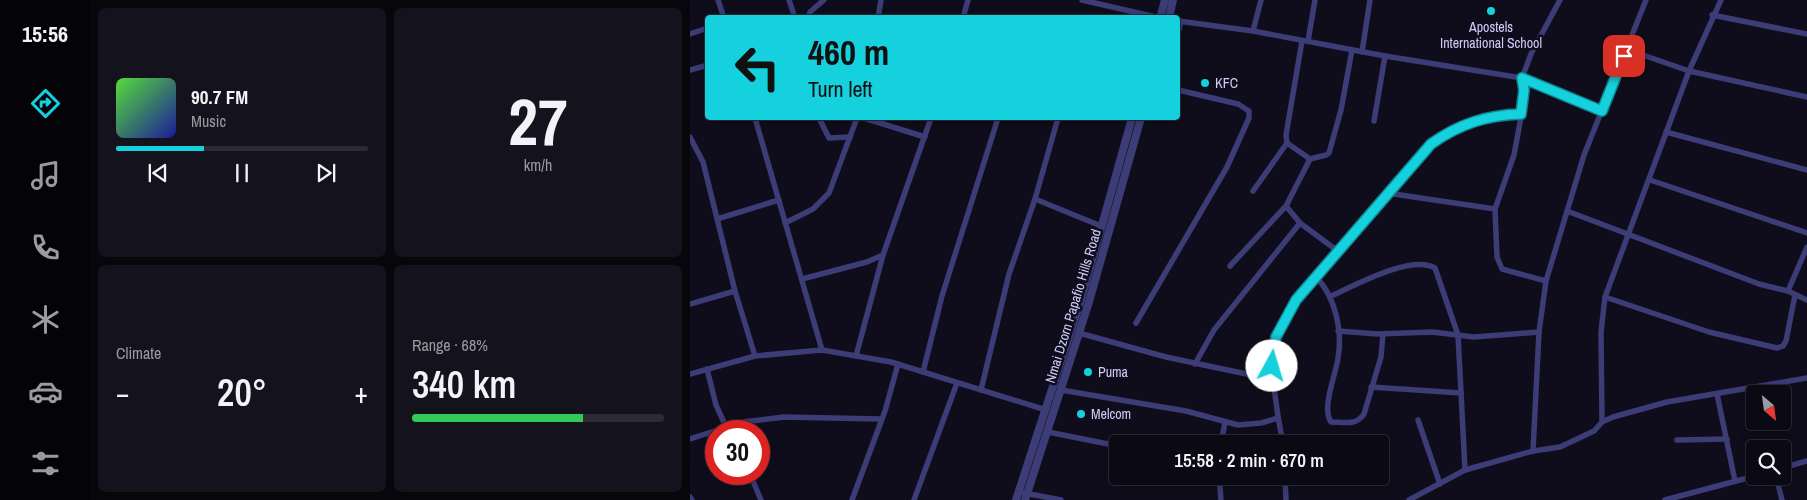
<!DOCTYPE html>
<html lang="en">
<head>
<meta charset="utf-8">
<style>
	:root { --surface:#0b0a14; --page:#14131d; --text:#f1f3f6; --muted:#9a9aa0; --line:#2b2b34; --accent:#15d1dd }
	body { margin:0; font-family:"Archivo Narrow",sans-serif; background:var(--page); color:var(--text); height:100vh; display:flex; flex-direction:column; font-size:19px; white-space:nowrap }
	* { box-sizing:border-box; margin:0 }
	p { font-size:16px; color:var(--muted) }
	.icon { flex:none; width:28px; height:28px; fill:none; stroke:currentColor; stroke-width:2; stroke-linecap:round; stroke-linejoin:round }
	.map { position:relative; flex:1; overflow:hidden }
	.sheet { display:flex; flex-direction:column; gap:8px; padding:8px; background:#06060b; width:600px }
	.sheet>* { flex:none }
	.guide { position:absolute; left:15px; top:15px; width:475px; height:105px; border-radius:5px; box-shadow:0 2px 12px #0003,0 0 0 1px var(--line); background:#15d1dd; color:#111; overflow:hidden }
	.needle { width:32px; rotate:151deg }
	.controls { position:absolute; left:1056px; top:385px; display:grid; gap:10px }
	.controls a { display:grid; place-items:center; width:45px; height:45px; border-radius:5px; background:var(--surface); box-shadow:0 2px 12px #0003,0 0 0 1px var(--line); font-size:25px }
	.speed { position:absolute; left:15px; top:420px; display:flex; gap:10px; font-size:25px; font-weight:700; text-align:center }
	.speed>* { display:grid; place-content:center; width:65px; height:65px; border-radius:50%; background:var(--surface); box-shadow:0 2px 12px #0003,0 0 0 1px var(--line); line-height:1 }
	.speed .limit { border:8px solid #d22; background:#fff; color:#111 }
	.pin { position:absolute; display:grid; place-items:center; width:42px; height:42px; color:#fff; margin:-21px; border-radius:10px; box-shadow:0 2px 8px #0006 }
	.me { position:absolute; width:55px; margin:-28px; rotate:6deg; stroke-linejoin:round; filter:drop-shadow(0 0 4px #0008) }
	.turn { display:flex; align-items:center; gap:18px; height:105px; padding:0 20px; font-size:22px }
	.turn .icon { width:65px; height:65px; stroke-width:2.5 }
	.turn b { display:block; font-size:35px; line-height:42px }
	.big { font-size:38px; font-weight:600; line-height:1.1 }
	.sheet .card { flex:1; display:flex; flex-direction:column; justify-content:center; gap:8px; min-width:0; padding:0 18px; border-radius:8px; background:var(--page) }
	.sheet .dial { align-items:center; gap:0 }
	.dial b { font-size:65px; line-height:1 }
	.song { display:flex; align-items:center; gap:15px }
	.cover { width:60px; height:60px; border-radius:8px; background:linear-gradient(135deg,hsl(110 70% 55%),hsl(240 70% 35%)) }
	.played { height:5px; border-radius:2px; background:linear-gradient(90deg,var(--accent) 35%,var(--line) 35%) }
	.keys { display:flex; justify-content:space-around; direction:ltr }
	.heat { display:flex; justify-content:space-between; align-items:center; font-size:28px; direction:ltr }
	.charge { height:8px; border-radius:4px; background:linear-gradient(90deg,#34c759 68%,var(--line) 0) }
	.sheet .tiles { flex:1; display:grid; gap:8px; grid-template-columns:repeat(2,1fr) }
	.trip { position:absolute; left:419px; top:435px; width:280px; height:50px; border-radius:5px; background:var(--surface); box-shadow:0 2px 12px #0003,0 0 0 1px var(--line); font-weight:600; line-height:50px; text-align:center }
	main { display:flex; flex:1; min-height:0 }
	.tab-bar { display:flex; flex-direction:column; width:90px; justify-content:space-around; align-items:center; background:#040408; color:var(--muted) }
	.tab-bar .icon { width:35px; height:35px }
	.tab-bar .current { color:var(--accent) }
	.tab-bar b { font-size:22px; color:var(--text) }
	.map>svg:first-child { display:block }
	.lines { fill:none; stroke-linecap:round; stroke-linejoin:round }
	.minor { stroke:#3c3c76; stroke-width:5.5 }
	.tertiary { stroke:#3c3c76; stroke-width:8 }
	.route-casing { stroke:#0e8890; stroke-width:12 }
	.route { stroke:#15d1dd; stroke-width:9 }
	.poi-dot { fill:#15d1dd; stroke:#0f0d1b; stroke-width:2 }
	.labels { text-anchor:middle; stroke-width:5; stroke-linejoin:round; paint-order:stroke }
	.poi-label { font-size:14px; fill:#cfccfa; stroke:#0f0d1b; text-anchor:start }
	.street-label { font-size:14px; fill:#cfccfa; stroke:#0f0d1b }
</style>
</head>
<body>
<main>
<nav class="tab-bar">
<b>15:56</b>
<svg class="icon current" aria-label="directions" viewBox="0 0 24 24"><path d="M12 3l9 9-9 9-9-9zM9 14v-3h6M13 9l2 2-2 2"/></svg>
<svg class="icon" aria-label="music" viewBox="0 0 24 24"><path d="M9 18V5l10-2v13"/><circle cx="6" cy="18" r="3"/><circle cx="16" cy="16" r="3"/></svg>
<svg class="icon" aria-label="phone" viewBox="0 0 24 24"><path d="M5 4h4l2 5-3 2q2 4 5 5l2-3 5 2v4C11 20 4 13 5 4z"/></svg>
<svg class="icon" aria-label="climate" viewBox="0 0 24 24"><path d="M12 3v18M4 7l16 10M4 17L20 7"/></svg>
<svg class="icon" aria-label="car" viewBox="0 0 24 24"><path d="M5 17H2v-5l4-1 3-4h7l3 4 3 1v5h-3M9 17h6M6 11h13"/><circle cx="7" cy="17" r="2"/><circle cx="17" cy="17" r="2"/></svg>
<svg class="icon" aria-label="filters" viewBox="0 0 24 24"><path d="M4 7h16M4 17h16"/><circle cx="9" cy="7" r="2"/><circle cx="15" cy="17" r="2"/></svg>
</nav>
<section class="sheet">
<div class="tiles">
<div class="card">
<div class="song"><i class="cover"></i><div><b>90.7 FM</b><p>Music</p></div></div>
<div class="played"></div>
<div class="keys"><svg class="icon" aria-label="previous" viewBox="0 0 24 24"><path d="M18 5L8 12l10 7zM5 5v14"/></svg><svg class="icon" aria-label="pause" viewBox="0 0 24 24"><path d="M8 5v14M16 5v14"/></svg><svg class="icon" aria-label="next" viewBox="0 0 24 24"><path d="M6 5l10 7-10 7zM19 5v14"/></svg></div>
</div>
<div class="card dial"><b>27</b><p>km/h</p></div>
<div class="card"><p>Climate</p>
<div class="heat"><a>−</a><b class="big">20°</b><a>+</a></div>
</div>
<div class="card"><p>Range · 68%</p><b class="big">340 km</b><div class="charge"></div></div>
</div>
</section>
<div class="map">
<svg width="1117" height="500" viewBox="0 0 1117 500">
	<rect width="100%" height="100%" fill="#0f0d1b"/>
	<g class="lines">
		<g class="minor">
			<path d="M 28,0 L 34,18"/>
			<path d="M 99,0 L 105,18"/>
			<path d="M 392,0 L 470,18"/>
			<path d="M 1022,15 L 1117,34"/>
			<path d="M 118,18 L 120,12 L 134,0"/>
			<path d="M 188,18 L 191,0"/>
			<path d="M 273,18 L 278,0"/>
			<path d="M 488,21 L 563,31 L 695,56 L 832,78 L 911,111"/>
			<path d="M 563,31 L 571,0"/>
			<path d="M 0,34 L 18,28"/>
			<path d="M 488,34 L 491,21"/>
			<path d="M 940,40 L 950,54"/>
			<path d="M 612,41 L 596,135 L 597,143 L 620,159 L 636,155 L 639,153 L 651,110 L 662,50"/>
			<path d="M 618,41 L 625,0"/>
			<path d="M 672,52 L 680,0"/>
			<path d="M 934,56 L 950,54 L 999,71 L 1117,97"/>
			<path d="M 0,70 L 18,65"/>
			<path d="M 65,118 L 132,350"/>
			<path d="M 129,118 L 139,138 L 160,137"/>
			<path d="M 174,118 L 235,137"/>
			<path d="M 684,121 L 695,56"/>
			<path d="M 976,132 L 1117,170"/>
			<path d="M 0,137 L 13,162 L 45,291 L 65,356"/>
			<path d="M 960,180 L 1117,233"/>
			<path d="M 563,191 L 597,143"/>
			<path d="M 697,193 L 805,209"/>
			<path d="M 345,199 L 411,226"/>
			<path d="M 596,206 L 610,223 L 649,252"/>
			<path d="M 877,211 L 1069,284 L 1098,291 L 1117,300"/>
			<path d="M 27,219 L 89,200"/>
			<path d="M 95,223 L 123,209 L 139,193 L 167,118"/>
			<path d="M 540,266 L 596,206 L 620,159"/>
			<path d="M 627,278 C 645,297 653,331 648,358 C 646,374 631,409 641,422 C 654,422 666,426 674,414 L 691,357 L 693,334"/>
			<path d="M 112,279 L 177,262 L 193,255 L 241,118"/>
			<path d="M 856,281 L 812,269 L 807,257 L 805,209 L 824,155 L 834,101 L 832,78 L 841,54 L 870,0"/>
			<path d="M 1098,291 L 1117,247"/>
			<path d="M 641,296 C 664,286 721,254 745,268 L 768,335 L 775,470"/>
			<path d="M 915,297 L 1019,332 L 1087,348 L 1093,346 L 1096,341 L 1105,295"/>
			<path d="M 0,304 L 45,291"/>
			<path d="M 446,323 L 537,167 L 559,118 L 559,111 L 548,104 L 488,90"/>
			<path d="M 648,331 L 688,334 L 742,332 L 784,337 L 849,332"/>
			<path d="M 389,333 L 476,357 L 585,380"/>
			<path d="M 166,356 L 193,255"/>
			<path d="M 505,364 L 524,330 L 610,223"/>
			<path d="M 17,369 L 26,405 L 38,431"/>
			<path d="M 233,372 L 252,296 L 308,118"/>
			<path d="M 0,374 L 65,356 L 132,350 L 201,362 L 356,410"/>
			<path d="M 681,387 L 771,393"/>
			<path d="M 291,390 L 319,274 L 345,199 L 368,118"/>
			<path d="M 371,390 L 496,411 L 548,425 L 571,423 L 588,418"/>
			<path d="M 1027,394 L 1045,481"/>
			<path d="M 728,420 L 750,484"/>
			<path d="M 912,422 L 911,332 L 915,297 L 999,71 L 1031,0"/>
			<path d="M 358,432 L 428,446"/>
			<path d="M 0,439 L 53,422 L 94,417 L 191,419"/>
			<path d="M 987,440 L 1037,439"/>
			<path d="M 531,444 L 535,422"/>
			<path d="M 593,444 C 588,418 579,366 584,342 C 588,327 598,313 606,300 L 741,144 C 769,124 797,115 831,114"/>
			<path d="M 843,451 L 849,332 L 856,281 L 894,155 L 956,0"/>
			<path d="M 1092,468 L 1117,461"/>
			<path d="M 60,474 L 71,500"/>
			<path d="M 529,476 L 531,500"/>
			<path d="M 595,476 L 596,500"/>
			<path d="M 1086,476 L 1092,500"/>
			<path d="M 334,493 L 371,500"/>
			<path d="M 0,497 L 2,500"/>
			<path d="M 162,500 L 195,411 L 208,364"/>
			<path d="M 224,500 L 267,383"/>
			<path d="M 719,500 L 775,470 L 843,451 L 870,447 L 904,431 L 912,422 L 923,417 L 977,402 L 1117,378"/>
			<path d="M 975,500 L 1065,476"/>
		</g>
		<g class="tertiary">
			<path d="M 470,18 L 475,0"/>
			<path d="M 479,18 L 483,0"/>
			<path d="M 326,500 L 391,300 L 442,118"/>
			<path d="M 335,500 L 399,302 L 451,118"/>
		</g>
	</g>
	<g class="lines">
		<defs>
			<path id="route" d="M 582,366 L 586,337 L 606,300 L 741,144 C 769,124 797,115 831,114 L 834,90 L 832,78 L 912,111 L 934,56"/>
		</defs>
		<use href="#route" class="route-casing"/>
		<use href="#route" class="route"/>
	</g>
	<g class="poi-dot">
		<circle cx="801" cy="11" r="5"/>
		<circle cx="515" cy="83" r="5"/>
		<circle cx="398" cy="372" r="5"/>
		<circle cx="391" cy="414" r="5"/>
	</g>
	<g class="labels">
		<g class="poi-label">
			<text x="801" y="32" text-anchor="middle">Apostels<tspan x="801" dy="16">International School</tspan></text>
			<text x="525" y="88">KFC</text>
			<text x="408" y="377">Puma</text>
			<text x="401" y="419">Melcom</text>
		</g>
		<g class="street-label">
			<text transform="translate(383 306) rotate(-73)" y="5">Nmai Dzorn Papafio Hills Road</text>
		</g>
	</g>
</svg>
<div class="controls">
<a><svg class="needle" viewBox="-14 -14 28 28"><path d="M0-13l5 13h-10z" fill="#e53935"/><path d="M0 13l5-13h-10z" fill="#9a9aa0"/></svg></a>
<a><svg class="icon" aria-label="search" viewBox="0 0 24 24"><circle cx="10" cy="10" r="6"/><path d="M15 15l6 6"/></svg></a>
</div>
<div class="speed"><div class="limit">30</div></div>
<div class="pin" style="left:934px;top:56px;background:#d93025"><svg class="icon" aria-label="arrive" viewBox="0 0 24 24"><path d="M6 21V4h12l-3 4 3 4H6"/></svg></div>
<svg class="me" style="left:582px;top:366px" viewBox="-20 -20 40 40"><circle r="19" fill="#fff"/><path d="M0-13L10 11 0 6-10 11z" fill="#15d1dd"/></svg>
<div class="trip">15:58 · 2 min · 670 m</div>
<div class="guide">
<div class="turn"><svg class="icon" aria-label="left" viewBox="0 0 24 24"><path d="M17 20v-9H6M10 6l-5 5 5 5"/></svg><div><b>460 m</b>Turn left</div></div>
</div>
</div>
</main>
</body>
</html>
